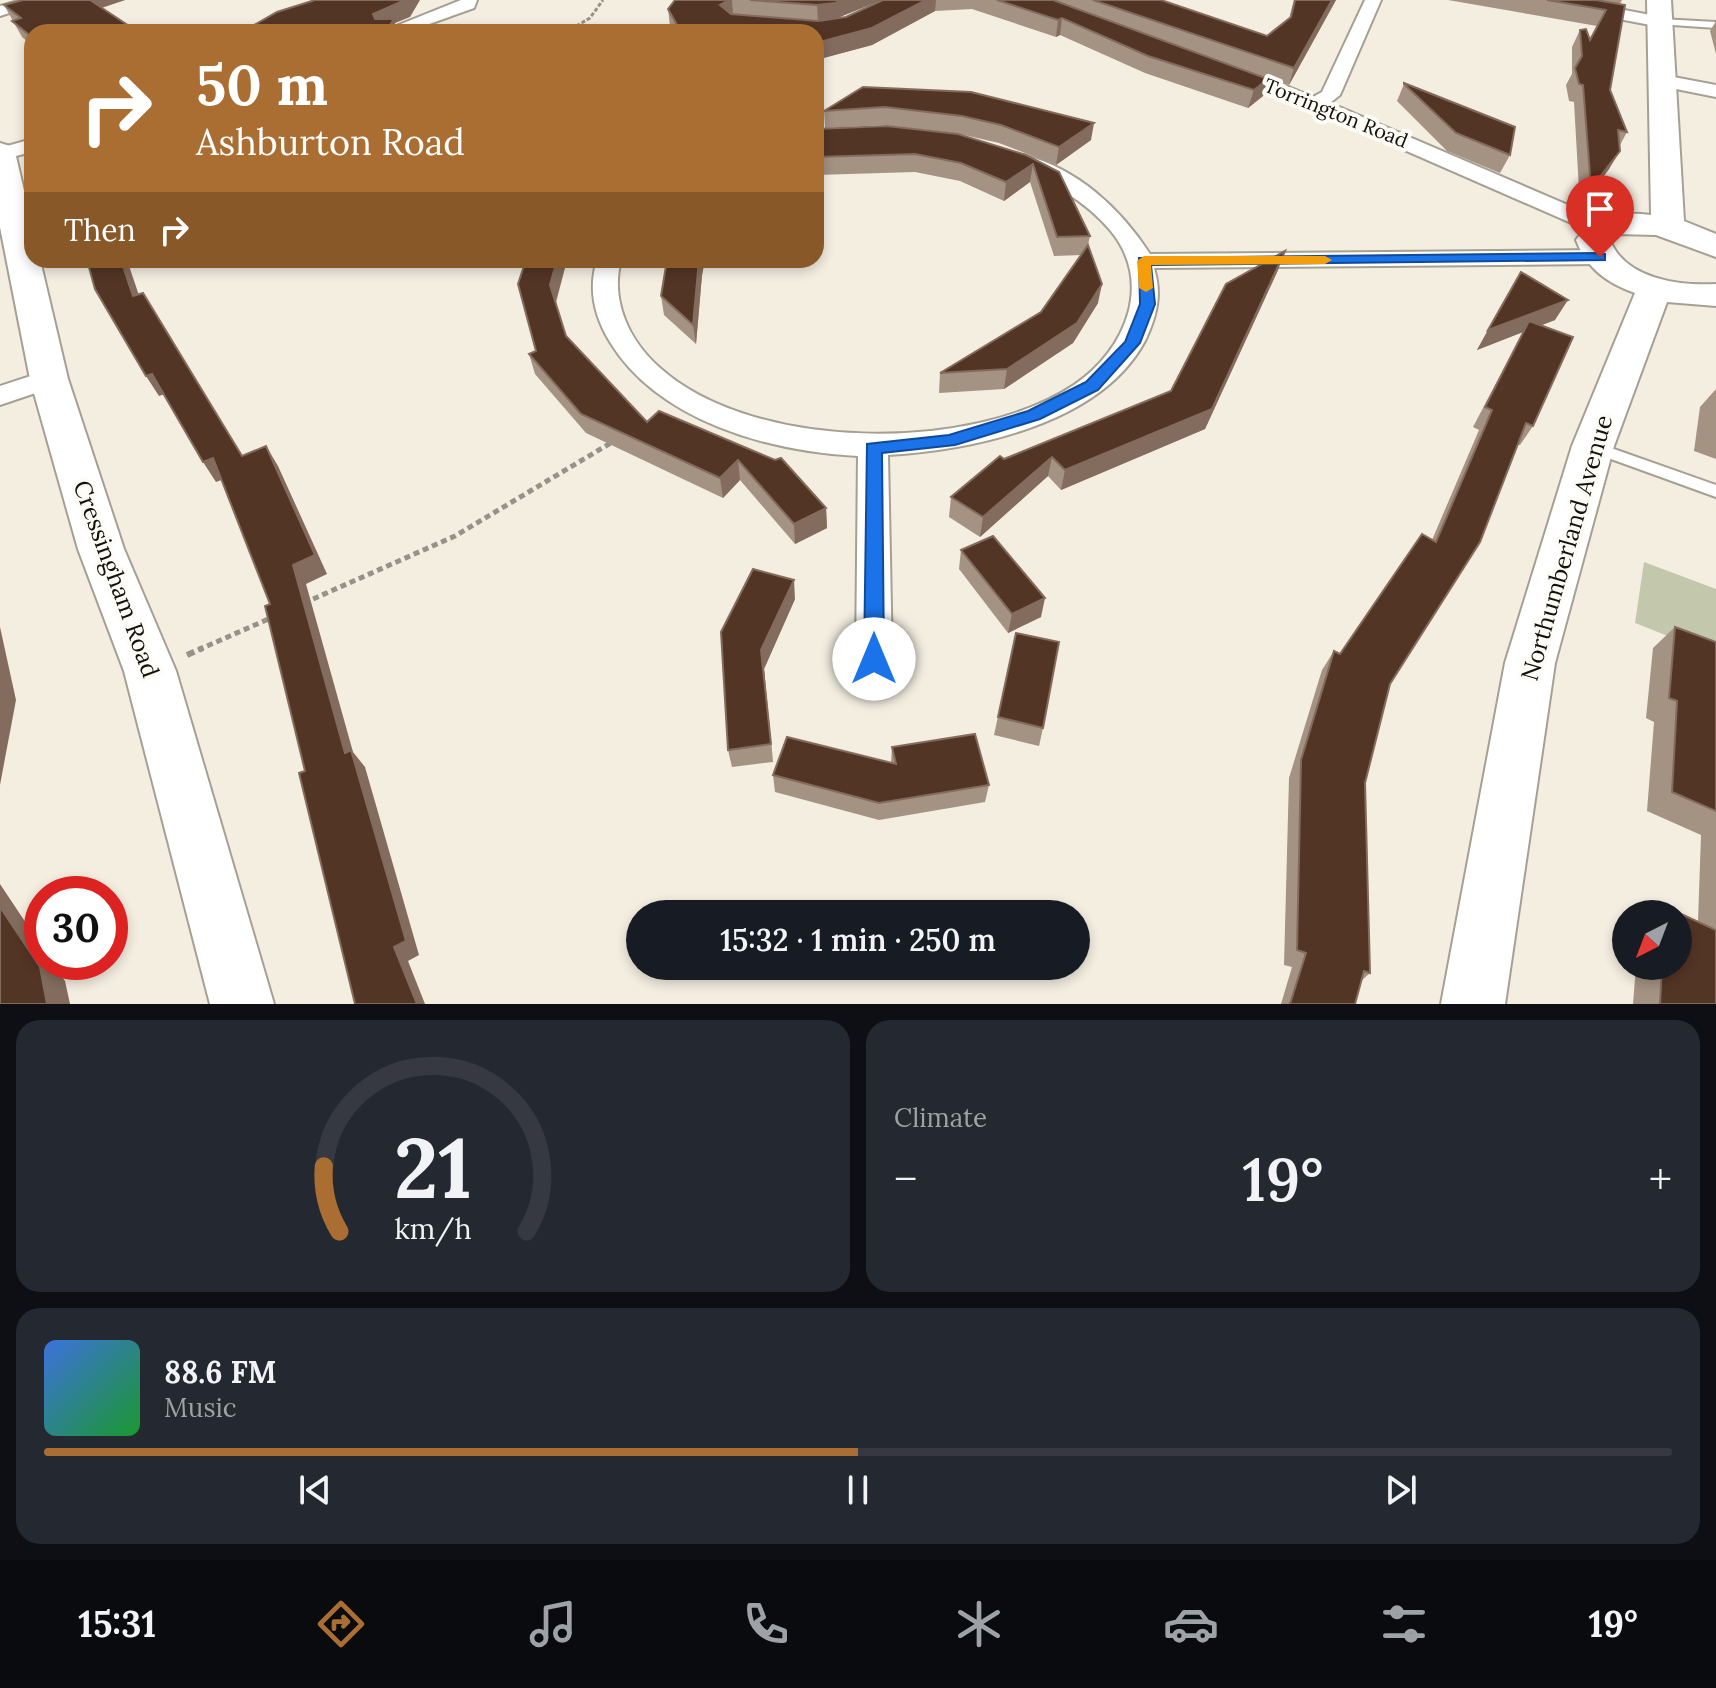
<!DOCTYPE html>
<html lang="en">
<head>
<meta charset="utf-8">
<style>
	:root { --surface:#171b24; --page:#242831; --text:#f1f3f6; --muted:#9ea1a6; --line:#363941; --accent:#ab6e32 }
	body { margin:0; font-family:Lora,serif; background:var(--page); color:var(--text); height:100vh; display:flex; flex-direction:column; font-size:30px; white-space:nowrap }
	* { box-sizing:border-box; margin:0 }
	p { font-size:26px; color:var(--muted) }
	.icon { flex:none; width:44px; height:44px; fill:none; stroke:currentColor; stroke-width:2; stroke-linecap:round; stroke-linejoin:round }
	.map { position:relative; height:1004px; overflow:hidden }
	.panel { display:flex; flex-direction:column; gap:16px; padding:16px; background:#0d0f14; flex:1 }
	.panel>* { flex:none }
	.hud { position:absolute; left:24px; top:24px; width:800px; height:244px; border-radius:24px; box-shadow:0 4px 12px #0003; background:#ab6e32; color:#fff; overflow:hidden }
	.needle { width:52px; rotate:222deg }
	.tools { position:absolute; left:1612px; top:900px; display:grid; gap:16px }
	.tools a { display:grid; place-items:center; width:80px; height:80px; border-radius:50%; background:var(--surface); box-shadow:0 4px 12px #0003; font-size:40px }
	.speed { position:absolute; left:24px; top:876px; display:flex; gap:16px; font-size:40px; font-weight:700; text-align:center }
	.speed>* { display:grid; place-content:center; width:104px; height:104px; border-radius:50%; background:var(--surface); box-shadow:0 4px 12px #0003; line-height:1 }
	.speed .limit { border:12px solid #d22; background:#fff; color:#111 }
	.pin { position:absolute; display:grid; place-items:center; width:68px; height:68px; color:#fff; margin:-82px -34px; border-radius:50% 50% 50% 0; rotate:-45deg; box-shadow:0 0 8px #0007 }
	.pin .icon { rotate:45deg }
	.me { position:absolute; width:88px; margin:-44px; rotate:0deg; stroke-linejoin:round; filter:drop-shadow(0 0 6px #0008) }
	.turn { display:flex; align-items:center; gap:28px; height:168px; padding:0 40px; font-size:36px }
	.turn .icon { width:104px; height:104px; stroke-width:2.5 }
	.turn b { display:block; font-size:56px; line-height:68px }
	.then { display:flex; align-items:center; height:76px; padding:0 40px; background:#0003; gap:16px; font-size:30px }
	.big { font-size:60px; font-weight:600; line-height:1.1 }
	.panel .card { flex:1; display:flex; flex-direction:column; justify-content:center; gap:12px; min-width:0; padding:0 28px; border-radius:24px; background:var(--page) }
	.panel .dial { align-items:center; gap:0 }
	.dial svg { height:208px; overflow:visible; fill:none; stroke:var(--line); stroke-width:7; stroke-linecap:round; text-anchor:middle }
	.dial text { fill:var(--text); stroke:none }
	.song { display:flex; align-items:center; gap:24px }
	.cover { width:96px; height:96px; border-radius:12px; background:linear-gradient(135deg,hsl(220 70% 55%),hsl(130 70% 35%)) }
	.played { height:8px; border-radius:4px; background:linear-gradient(90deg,var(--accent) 50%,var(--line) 50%) }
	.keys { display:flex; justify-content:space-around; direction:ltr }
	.heat { display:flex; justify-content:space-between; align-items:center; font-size:44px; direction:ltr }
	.panel .tiles { flex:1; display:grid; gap:16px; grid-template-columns:1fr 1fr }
	.card:last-child { grid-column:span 2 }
	.trip { position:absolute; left:626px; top:900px; width:464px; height:80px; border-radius:40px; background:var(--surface); box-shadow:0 4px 12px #0003; font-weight:600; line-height:80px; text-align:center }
	.tab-bar { display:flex; height:128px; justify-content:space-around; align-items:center; background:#090b0e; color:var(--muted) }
	.tab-bar .icon { width:56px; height:56px }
	.tab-bar .current { color:var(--accent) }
	.tab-bar b { font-size:36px; color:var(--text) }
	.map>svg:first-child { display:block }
	.green { fill:#c3c7ac }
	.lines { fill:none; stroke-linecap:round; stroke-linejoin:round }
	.lane-casing { stroke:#a5a093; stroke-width:4 }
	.street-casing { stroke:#a5a093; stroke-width:4 }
	.secondary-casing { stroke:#a5a093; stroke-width:4 }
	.path-far2 { stroke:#969288; stroke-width:3; stroke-dasharray:4 2; stroke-linecap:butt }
	.path-far1 { stroke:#969288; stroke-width:5; stroke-dasharray:6 4; stroke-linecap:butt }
	.path { stroke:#969288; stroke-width:6; stroke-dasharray:8 5; stroke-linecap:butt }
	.lane { fill:#fff; fill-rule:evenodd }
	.street { fill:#fff; fill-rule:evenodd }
	.secondary { fill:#fff; fill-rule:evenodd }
	.wall { fill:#a49283 }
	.shaded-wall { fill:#836c5d }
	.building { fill:#533525; stroke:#836c5d; stroke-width:2 }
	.route { fill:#1a73e8; stroke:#114b97; stroke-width:2 }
	.slow { fill:#f59e0b }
	.labels { text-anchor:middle; stroke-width:8; stroke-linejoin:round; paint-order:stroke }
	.far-street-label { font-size:20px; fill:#12110c; stroke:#fefcf6 }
	.street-label { font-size:24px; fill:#12110c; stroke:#fefcf6 }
</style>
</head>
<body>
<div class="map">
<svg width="1716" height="1004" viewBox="0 0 1716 1004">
	<rect width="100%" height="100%" fill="#f4eee1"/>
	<path class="green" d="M 1644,562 L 1716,589 L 1716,655 L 1635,623 Z"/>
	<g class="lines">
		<defs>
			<g id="lane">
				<path d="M 1661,19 L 1716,22 L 1716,28 L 1658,24 L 1658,20 Z"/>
				<path d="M 1594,442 L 1716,485 L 1716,497 L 1589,451 L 1586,447 L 1589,443 Z"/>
			</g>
			<g id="street">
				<path d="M 22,0 L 49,0 L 0,16 L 0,6 Z"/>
				<path d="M 461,0 L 477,0 L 474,8 L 407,32 L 381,32 Z"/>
				<path d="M 1365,0 L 1381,0 L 1340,95 L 1330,103 L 1610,223 L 1614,228 L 1610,233 L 1594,233 L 1217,68 L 1226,62 L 1233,64 L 1313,97 L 1322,92 Z"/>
				<path d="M 1537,0 L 1572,0 L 1661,17 L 1670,22 L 1661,27 L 1545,5 Z"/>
				<path d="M 1663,75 L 1716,85 L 1716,97 L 1656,85 L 1653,81 L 1656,77 Z"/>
				<path d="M 32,139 L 32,152 L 0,160 L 0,148 Z"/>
				<path d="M 1023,155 C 1077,168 1120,208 1150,254 L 1600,250 L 1612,257 L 1600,264 L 1154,268 C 1162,294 1157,315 1146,339 C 1103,423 975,450 888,455 L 892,659 L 887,670 L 874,674 L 861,670 L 856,659 L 858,456 C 770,452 658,421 610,342 C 594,316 588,289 597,260 L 621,260 C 610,300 629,341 660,368 C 754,452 972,453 1074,385 C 1126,350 1154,282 1110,230 C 1085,200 1050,182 1015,166 L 1012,161 Z"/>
				<path d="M 49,370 L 59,373 L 63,379 L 59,385 L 0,405 L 0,386 Z"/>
			</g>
			<g id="secondary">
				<path d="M 1647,0 L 1671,0 L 1684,221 L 1716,234 L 1716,257 L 1656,235 L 1616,234 L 1610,240 C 1625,279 1679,286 1716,284 L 1716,306 L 1667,302 L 1614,446 L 1555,663 L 1505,1004 L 1441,1004 L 1505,663 L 1572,446 L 1635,293 C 1607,283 1587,269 1576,240 C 1594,215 1621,211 1651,215 Z"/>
				<path d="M 0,143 L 10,146 L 15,152 L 32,225 L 32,260 L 40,260 L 68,379 L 124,549 L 176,671 L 274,1004 L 210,1004 L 124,671 L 78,549 L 30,379 L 0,227 Z"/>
			</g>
		</defs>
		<use href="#lane" class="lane-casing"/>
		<use href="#street" class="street-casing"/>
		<use href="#secondary" class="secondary-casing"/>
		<path class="path-far2" d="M 566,32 L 590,18 L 603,0"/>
		<g class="path-far1">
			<path d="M 304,603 L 455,536 L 614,441"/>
			<path d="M 198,650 L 273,617"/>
		</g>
		<path class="path" d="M 187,655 L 203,648"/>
		<use href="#lane" class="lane"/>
		<use href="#street" class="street"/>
		<use href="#secondary" class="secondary"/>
	</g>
	<g class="wall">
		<path d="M 23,0 L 125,0 L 32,32 L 32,45 L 22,37 L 4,5 Z"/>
		<path d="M 675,0 L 882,0 L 837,18 L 846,17 L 883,0 L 1161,0 L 1267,36 L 1289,19 L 1294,0 L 1336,0 L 1289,85 L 1254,74 L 1268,79 L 1263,96 L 1248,108 L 1145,73 L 1060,35 L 1056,37 L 972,9 L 935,11 L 872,45 L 816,60 L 816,32 L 674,32 L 670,26 L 668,9 Z"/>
		<path d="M 1448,0 L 1622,0 L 1620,4 L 1610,90 L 1627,132 L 1620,145 L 1609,169 L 1580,207 L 1574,102 L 1569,101 L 1566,85 L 1572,74 L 1572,47 L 1580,30 L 1590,40 L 1597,26 Z"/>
		<path d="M 1716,21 L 1716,54 L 1710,31 Z"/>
		<path d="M 1404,84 L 1510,155 L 1500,173 L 1447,151 L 1397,101 Z"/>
		<path d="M 863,87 L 1091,140 L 1056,165 L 999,143 L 960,134 L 885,125 L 825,128 L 824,111 Z"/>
		<path d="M 816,129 L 1026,155 L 1090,236 L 1088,245 L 1098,303 L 1073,343 L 1004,389 L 939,393 L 940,373 L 1041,312 L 1082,255 L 1054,256 L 1030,182 L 1004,201 L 960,181 L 915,172 L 816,175 Z"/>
		<path d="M 526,260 L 567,260 L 556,303 L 566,336 L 647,422 L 659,411 L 826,508 L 827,528 L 795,544 L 740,480 L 723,498 L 586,433 L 535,374 L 529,354 L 536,351 Z"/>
		<path d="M 667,260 L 705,260 L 702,275 L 696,344 L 664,315 L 661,296 Z"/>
		<path d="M 1278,270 L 1205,429 L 1061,490 L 1048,476 L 980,537 L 949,517 L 951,497 L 1004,459 L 1171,391 Z"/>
		<path d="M 1521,272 L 1555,320 L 1541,325 L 1533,426 L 1520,445 L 1518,445 L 1390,684 L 1365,783 L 1370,973 L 1361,981 L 1355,1004 L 1281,1004 L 1292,967 L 1284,965 L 1289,778 L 1322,670 L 1334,651 L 1340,654 L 1432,540 L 1479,430 L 1473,427 L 1523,332 L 1477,350 Z"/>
		<path d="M 1716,389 L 1716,459 L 1694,451 L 1700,407 Z"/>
		<path d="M 961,550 L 1041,617 L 1008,633 L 959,569 Z"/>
		<path d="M 795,599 L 764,669 L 773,762 L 732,767 L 728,750 L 721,632 Z"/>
		<path d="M 1675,627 L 1716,642 L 1716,1004 L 1633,1004 L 1636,966 L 1678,966 L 1678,914 L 1655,914 L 1666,907 L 1698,922 L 1701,835 L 1647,811 L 1654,722 L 1646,718 L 1653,648 Z"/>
		<path d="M 1016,633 L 1043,728 L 1039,746 L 994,735 Z"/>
		<path d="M 892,747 L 989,785 L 985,802 L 879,820 L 775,792 L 773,775 L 891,763 Z"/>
	</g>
	<g class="shaded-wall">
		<path d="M 85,0 L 125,0 L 91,11 Z"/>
		<path d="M 405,0 L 420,0 L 410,17 L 395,23 L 398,32 L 378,31 L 373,14 Z"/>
		<path d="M 729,0 L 732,0 L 733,15 L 720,5 Z"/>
		<path d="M 841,0 L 882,0 L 835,19 L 818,22 L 817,5 Z"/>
		<path d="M 926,0 L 936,0 L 935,11 L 872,45 L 816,60 L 816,43 Z"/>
		<path d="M 1332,0 L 1336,0 L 1289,85 L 1294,68 Z"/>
		<path d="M 1062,18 L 1060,35 L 1056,37 L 1058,20 Z"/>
		<path d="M 1268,79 L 1263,96 L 1248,108 L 1254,90 Z"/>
		<path d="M 1094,123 L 1091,140 L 1056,165 L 1059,147 Z"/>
		<path d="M 1620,151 L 1609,169 L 1580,207 L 1591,188 Z"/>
		<path d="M 1033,164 L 1030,182 L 1004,201 L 1006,182 Z"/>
		<path d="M 1285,251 L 1278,270 L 1205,429 L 1061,490 L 1065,470 L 1212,409 Z"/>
		<path d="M 121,260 L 127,260 L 146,316 L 133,296 Z"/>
		<path d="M 557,260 L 567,260 L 555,304 L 550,285 Z"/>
		<path d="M 699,260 L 705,260 L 702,275 L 696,344 L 693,325 Z"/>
		<path d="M 1102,284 L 1098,303 L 1073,343 L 1004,389 L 1007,369 Z"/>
		<path d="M 1568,300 L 1555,320 L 1524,332 L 1529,321 L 1523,332 L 1477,350 L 1488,330 Z"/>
		<path d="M 152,374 L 165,394 L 159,396 L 146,376 Z"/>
		<path d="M 266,446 L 278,466 L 327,574 L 306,584 L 353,752 L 365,767 L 419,955 L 408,961 L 425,1004 L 417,1004 L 394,947 L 345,753 L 293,565 Z"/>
		<path d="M 1052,457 L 1048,476 L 980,537 L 983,517 Z"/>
		<path d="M 213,458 L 227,478 L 216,482 L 203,462 Z"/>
		<path d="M 738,460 L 740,480 L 723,498 L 720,478 Z"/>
		<path d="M 826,508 L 827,528 L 795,544 L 794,524 Z"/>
		<path d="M 794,580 L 795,599 L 764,669 L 773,762 L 761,650 Z"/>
		<path d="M 1045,598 L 1041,617 L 1008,633 L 1012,614 Z"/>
		<path d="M 0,627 L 16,700 L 0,785 Z"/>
		<path d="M 0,884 L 42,947 L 42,962 L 52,962 L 65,981 L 70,1004 L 47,1004 L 0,907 Z"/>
	</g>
	<g class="building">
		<path d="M 23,0 L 90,0 L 138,32 L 32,32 L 32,37 L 12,21 L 21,18 L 4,5 Z"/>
		<path d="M 315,0 L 405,0 L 373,14 L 375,19 L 394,19 L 385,32 L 242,32 L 277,12 Z"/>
		<path d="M 675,0 L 729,0 L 720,5 L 731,14 L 818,21 L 846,17 L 883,0 L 926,0 L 872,28 L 816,43 L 816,32 L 701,32 L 680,30 L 668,9 Z"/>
		<path d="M 750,0 L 841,0 L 835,3 L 817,5 Z"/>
		<path d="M 997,0 L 1053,0 L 1268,79 L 1254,90 L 1148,56 L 1062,18 L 1058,20 Z"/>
		<path d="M 1093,0 L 1161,0 L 1267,36 L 1291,17 L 1295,0 L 1332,0 L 1294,68 Z"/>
		<path d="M 1547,0 L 1596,0 L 1625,5 L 1610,90 L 1627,132 L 1618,130 L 1620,151 L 1591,188 L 1583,85 L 1579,84 L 1575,68 L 1582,56 L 1580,30 L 1586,29 L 1590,40 L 1606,10 Z"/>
		<path d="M 1404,83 L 1515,127 L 1510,155 L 1456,133 L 1404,84 Z"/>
		<path d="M 863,87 L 971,92 L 1094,123 L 1059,147 L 1001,125 L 962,116 L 885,107 L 824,111 Z"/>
		<path d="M 887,126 L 958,134 L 1026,155 L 1059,172 L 1090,236 L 1057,237 L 1033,164 L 1006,182 L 961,163 L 915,154 L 816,157 L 816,129 Z"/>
		<path d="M 1088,245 L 1102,284 L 1077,323 L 1007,369 L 940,373 L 1041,312 Z"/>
		<path d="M 1285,251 L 1212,409 L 1065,470 L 1052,457 L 983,517 L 951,497 L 1000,456 L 1004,459 L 1171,391 L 1226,284 Z"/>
		<path d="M 87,260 L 121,260 L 133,296 L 143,293 L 242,456 L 266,446 L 315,555 L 293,565 L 345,753 L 351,750 L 406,941 L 394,947 L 417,1004 L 355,1004 L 299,773 L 305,771 L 265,606 L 270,604 L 213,458 L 203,462 L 152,374 L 146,376 L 95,289 Z"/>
		<path d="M 526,260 L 557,260 L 550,285 L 566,336 L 647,422 L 659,411 L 775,460 L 781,458 L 826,508 L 794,524 L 738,460 L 720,478 L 581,414 L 529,354 L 536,351 L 518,284 Z"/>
		<path d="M 667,260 L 699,260 L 693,325 L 661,296 Z"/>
		<path d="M 1521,272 L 1568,300 L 1488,330 Z"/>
		<path d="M 1529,321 L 1573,337 L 1533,426 L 1526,423 L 1480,542 L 1390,684 L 1365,783 L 1370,973 L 1364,971 L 1355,1004 L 1290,1004 L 1306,953 L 1297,950 L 1301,760 L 1334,651 L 1340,654 L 1422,534 L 1436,542 L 1492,410 L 1485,407 Z"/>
		<path d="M 993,536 L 1045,598 L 1012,614 L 961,550 Z"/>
		<path d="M 753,569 L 794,580 L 761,650 L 771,744 L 728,750 L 721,632 Z"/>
		<path d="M 1675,627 L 1716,642 L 1716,811 L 1672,792 L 1677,701 L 1669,698 Z"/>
		<path d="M 1016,633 L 1059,642 L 1043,728 L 998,717 Z"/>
		<path d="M 975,734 L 989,785 L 879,803 L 773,775 L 787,737 L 896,764 L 892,747 Z"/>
		<path d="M 0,907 L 40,967 L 47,1004 L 0,1004 Z"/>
		<path d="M 1666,907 L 1716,930 L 1716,1004 L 1660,1004 L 1662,966 L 1678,966 L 1678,914 L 1666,914 Z"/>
	</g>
	<path class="route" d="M 1600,253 L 1605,254 L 1605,260 L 1151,265 L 1155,304 L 1140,343 L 1098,390 L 1040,419 L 955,445 L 882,453 L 884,659 L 881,665 L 867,665 L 864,659 L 867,444 L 949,435 L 1028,411 L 1086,382 L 1125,342 L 1140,304 L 1139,258 Z"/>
	<path class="slow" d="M 1144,256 L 1325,256 L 1332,260 L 1325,264 L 1151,265 L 1153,288 L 1146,292 L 1139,288 L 1137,261 Z"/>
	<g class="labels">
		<g class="far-street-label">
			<text transform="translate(1336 113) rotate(22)" y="7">Torrington Road</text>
		</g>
		<g class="street-label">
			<text transform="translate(1567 548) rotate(-74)" y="8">Northumberland Avenue</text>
			<text transform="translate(116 579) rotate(70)" y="8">Cressingham Road</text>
		</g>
	</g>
</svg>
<div class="tools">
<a><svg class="needle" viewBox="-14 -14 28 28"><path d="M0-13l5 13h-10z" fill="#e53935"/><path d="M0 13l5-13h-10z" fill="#9ea1a6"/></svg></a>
</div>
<div class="speed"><div class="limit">30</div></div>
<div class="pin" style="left:1600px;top:257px;background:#d93025"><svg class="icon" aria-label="arrive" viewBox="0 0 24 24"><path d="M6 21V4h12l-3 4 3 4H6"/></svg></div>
<svg class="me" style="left:874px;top:659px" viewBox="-20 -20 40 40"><circle r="19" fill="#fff"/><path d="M0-13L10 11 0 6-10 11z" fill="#1a73e8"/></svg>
<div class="trip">15:32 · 1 min · 250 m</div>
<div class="hud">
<div class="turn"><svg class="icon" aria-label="right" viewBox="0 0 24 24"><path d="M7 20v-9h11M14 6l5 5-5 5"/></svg><div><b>50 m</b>Ashburton Road</div></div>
<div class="then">Then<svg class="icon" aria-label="right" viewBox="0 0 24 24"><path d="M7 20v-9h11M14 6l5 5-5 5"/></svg></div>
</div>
</div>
<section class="panel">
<div class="tiles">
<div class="card dial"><svg viewBox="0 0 100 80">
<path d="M14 69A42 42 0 1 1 86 69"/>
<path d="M14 69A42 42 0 0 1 8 44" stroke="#ab6e32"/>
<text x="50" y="56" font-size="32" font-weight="700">21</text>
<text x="50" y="72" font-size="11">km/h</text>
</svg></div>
<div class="card"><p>Climate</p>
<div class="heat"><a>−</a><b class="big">19°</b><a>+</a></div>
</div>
<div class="card">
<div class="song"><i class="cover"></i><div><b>88.6 FM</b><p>Music</p></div></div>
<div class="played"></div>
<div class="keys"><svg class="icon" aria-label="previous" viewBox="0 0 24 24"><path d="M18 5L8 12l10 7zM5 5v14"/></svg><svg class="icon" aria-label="pause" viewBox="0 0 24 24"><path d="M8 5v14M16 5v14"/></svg><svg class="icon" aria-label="next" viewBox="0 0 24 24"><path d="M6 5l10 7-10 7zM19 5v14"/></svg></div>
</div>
</div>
</section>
<nav class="tab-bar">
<b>15:31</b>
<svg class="icon current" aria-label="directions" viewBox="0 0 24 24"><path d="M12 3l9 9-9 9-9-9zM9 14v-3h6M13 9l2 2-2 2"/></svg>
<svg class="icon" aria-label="music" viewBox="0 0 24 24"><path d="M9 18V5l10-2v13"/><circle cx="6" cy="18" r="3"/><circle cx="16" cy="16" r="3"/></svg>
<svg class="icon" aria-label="phone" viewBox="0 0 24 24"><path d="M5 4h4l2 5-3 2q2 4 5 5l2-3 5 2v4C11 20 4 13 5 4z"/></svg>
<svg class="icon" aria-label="climate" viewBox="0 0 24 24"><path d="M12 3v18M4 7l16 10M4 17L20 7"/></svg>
<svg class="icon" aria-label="car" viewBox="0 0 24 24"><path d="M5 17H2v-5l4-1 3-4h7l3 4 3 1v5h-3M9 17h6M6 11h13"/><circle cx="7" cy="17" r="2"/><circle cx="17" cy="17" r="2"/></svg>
<svg class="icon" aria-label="filters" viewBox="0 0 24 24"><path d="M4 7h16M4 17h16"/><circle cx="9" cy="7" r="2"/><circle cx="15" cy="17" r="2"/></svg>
<b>19°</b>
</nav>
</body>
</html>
